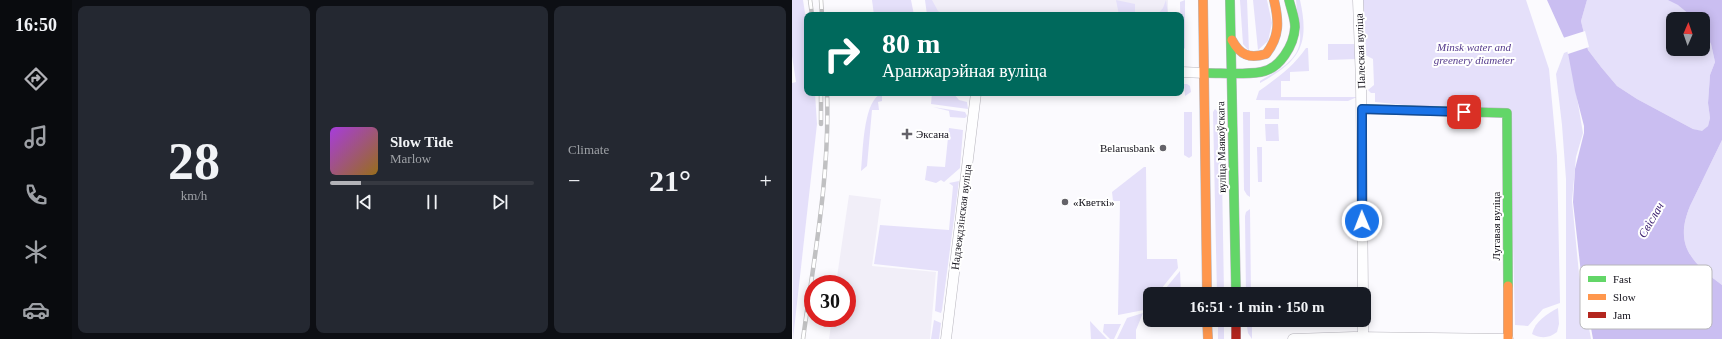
<!DOCTYPE html>
<html lang="en">
<head>
<meta charset="utf-8">
<style>
	:root { --surface:#171b24; --page:#242831; --text:#f1f3f6; --muted:#9ea1a6; --line:#363941; --accent:#b2b2b7 }
	body { margin:0; font-family:"Times New Roman",serif; background:var(--page); color:var(--text); height:100vh; display:flex; flex-direction:column; font-size:15px; white-space:nowrap }
	* { box-sizing:border-box; margin:0 }
	p { font-size:13px; color:var(--muted) }
	.icon { flex:none; width:22px; height:22px; fill:none; stroke:currentColor; stroke-width:2; stroke-linecap:round; stroke-linejoin:round }
	.map { position:relative; flex:1; overflow:hidden }
	.panel { display:flex; flex-direction:column; gap:6px; padding:6px; background:#0d0f14; width:720px }
	.panel>* { flex:none }
	.hud { position:absolute; left:12px; top:12px; width:380px; height:84px; border-radius:8px; box-shadow:0 2px 10px #0003; background:#00695c; color:#fff; overflow:hidden }
	.needle { width:26px; rotate:2deg }
	.tools { position:absolute; left:874px; top:12px; display:grid; gap:8px }
	.tools a { display:grid; place-items:center; width:44px; height:44px; border-radius:8px; background:var(--surface); box-shadow:0 2px 10px #0003; font-size:20px }
	.speed { position:absolute; left:12px; top:275px; display:flex; gap:8px; font-size:20px; font-weight:700; text-align:center }
	.speed>* { display:grid; place-content:center; width:52px; height:52px; border-radius:50%; background:var(--surface); box-shadow:0 2px 10px #0003; line-height:1 }
	.speed .limit { border:6px solid #d22; background:#fff; color:#111 }
	.pin { position:absolute; display:grid; place-items:center; width:34px; height:34px; color:#fff; margin:-17px; border-radius:8px; box-shadow:0 2px 6px #0006 }
	.me { position:absolute; width:44px; margin:-22px; rotate:359deg; stroke-linejoin:round; filter:drop-shadow(0 0 3px #0008) }
	.turn { display:flex; align-items:center; gap:14px; height:84px; padding:0 12px; font-size:18px }
	.turn .icon { width:52px; height:52px; stroke-width:2.5 }
	.turn b { display:block; font-size:28px; line-height:34px }
	.big { font-size:30px; font-weight:700; line-height:1.1 }
	.panel .widget { flex:1; display:flex; flex-direction:column; justify-content:center; gap:6px; min-width:0; padding:0 14px; border-radius:8px; background:var(--page) }
	.panel .dial { align-items:center; gap:0 }
	.dial b { font-size:52px; line-height:1 }
	.song { display:flex; align-items:center; gap:12px }
	.cover { width:48px; height:48px; border-radius:6px; background:linear-gradient(135deg,hsl(280 70% 55%),hsl(40 70% 35%)) }
	.played { height:4px; border-radius:2px; background:linear-gradient(90deg,var(--accent) 15%,var(--line) 15%) }
	.keys { display:flex; justify-content:space-around; direction:ltr }
	.heat { display:flex; justify-content:space-between; align-items:center; font-size:22px; direction:ltr }
	.panel .tiles { flex:1; display:grid; gap:6px; grid-template-columns:repeat(3,1fr) }
	.trip { position:absolute; left:351px; top:287px; width:228px; height:40px; border-radius:8px; background:var(--surface); box-shadow:0 2px 10px #0003; font-weight:700; line-height:40px; text-align:center }
	main { display:flex; flex:1; min-height:0 }
	.dock { display:flex; flex-direction:column; width:72px; justify-content:space-around; align-items:center; background:#090b0e; color:var(--muted) }
	.dock .icon { width:28px; height:28px }
	.dock .on { color:var(--accent) }
	.dock b { font-size:18px; color:var(--text) }
	.map>svg:first-child { display:block }
	.built { fill:#f1eef8 }
	.green { fill:#e5e0fa }
	.water { fill:#cabef1 }
	.pier { fill:#fbfafe }
	.lines { fill:none; stroke-linecap:round; stroke-linejoin:round }
	.street-casing { stroke:#b7b5bd; stroke-width:11 }
	.fast-casing { stroke:#b7b5bd; stroke-width:10 }
	.slow-casing { stroke:#b7b5bd; stroke-width:10 }
	.jam-casing { stroke:#b7b5bd; stroke-width:10 }
	.street { stroke:#fefeff; stroke-width:10 }
	.fast { stroke:#63d668; stroke-width:9 }
	.slow { stroke:#ff974d; stroke-width:9 }
	.jam { stroke:#b3261e; stroke-width:9 }
	.rail-casing { stroke:#c0c0c2; stroke-width:4.5 }
	.rail { stroke:#fff; stroke-width:3; stroke-dasharray:9; stroke-linecap:butt }
	.route-casing { stroke:#114b97; stroke-width:10 }
	.route { stroke:#1a73e8; stroke-width:7 }
	.poi-dot { fill:#646269; stroke:#fff; stroke-width:1.5 }
	.labels { text-anchor:middle; stroke-width:4; stroke-linejoin:round; paint-order:stroke }
	.park-label { font-size:11px; font-style:italic; fill:#53398b; stroke:#fff }
	.street-label { font-size:11px; fill:#121019; stroke:#fff }
	.poi-label { font-size:11px; fill:#121019; stroke:#fff; text-anchor:start }
	.water-label { font-size:12px; font-style:italic; fill:#3b1e6f; stroke:#fff }
	.key { fill:#fff; stroke:#b8b7ba; stroke-width:1 }
	.key-label { font-size:11px; fill:#121019 }
</style>
</head>
<body>
<main>
<nav class="dock">
<b>16:50</b>
<svg class="icon on" aria-label="directions" viewBox="0 0 24 24"><path d="M12 3l9 9-9 9-9-9zM9 14v-3h6M13 9l2 2-2 2"/></svg>
<svg class="icon" aria-label="music" viewBox="0 0 24 24"><path d="M9 18V5l10-2v13"/><circle cx="6" cy="18" r="3"/><circle cx="16" cy="16" r="3"/></svg>
<svg class="icon" aria-label="phone" viewBox="0 0 24 24"><path d="M5 4h4l2 5-3 2q2 4 5 5l2-3 5 2v4C11 20 4 13 5 4z"/></svg>
<svg class="icon" aria-label="climate" viewBox="0 0 24 24"><path d="M12 3v18M4 7l16 10M4 17L20 7"/></svg>
<svg class="icon" aria-label="car" viewBox="0 0 24 24"><path d="M5 17H2v-5l4-1 3-4h7l3 4 3 1v5h-3M9 17h6M6 11h13"/><circle cx="7" cy="17" r="2"/><circle cx="17" cy="17" r="2"/></svg>
</nav>
<section class="panel">
<div class="tiles">
<div class="widget dial"><b>28</b><p>km/h</p></div>
<div class="widget">
<div class="song"><i class="cover"></i><div><b>Slow Tide</b><p>Marlow</p></div></div>
<div class="played"></div>
<div class="keys"><svg class="icon" aria-label="previous" viewBox="0 0 24 24"><path d="M18 5L8 12l10 7zM5 5v14"/></svg><svg class="icon" aria-label="pause" viewBox="0 0 24 24"><path d="M8 5v14M16 5v14"/></svg><svg class="icon" aria-label="next" viewBox="0 0 24 24"><path d="M6 5l10 7-10 7zM19 5v14"/></svg></div>
</div>
<div class="widget"><p>Climate</p>
<div class="heat"><a>−</a><b class="big">21°</b><a>+</a></div>
</div>
</div>
</section>
<div class="map">
<svg width="930" height="339" viewBox="0 0 930 339">
	<rect width="100%" height="100%" fill="#fbfafe"/>
	<g class="built">
		<path d="M 136,0 L 376,0 L 376,15 L 137,15 Z"/>
		<path d="M 57,195 L 89,199 L 80,266 L 144,272 L 138,339 L 37,339 L 40,318 L 55,318 L 55,284 L 44,284 Z"/>
	</g>
	<g class="green">
		<path d="M 0,0 L 11,0 L 15,26 L 15,93 L 23,93 L 25,124 L 1,339 L 0,83 L 4,82 L 0,56 Z"/>
		<path d="M 80,0 L 119,0 L 122,15 L 82,15 Z"/>
		<path d="M 133,0 L 140,0 L 146,11 L 153,15 L 135,15 Z"/>
		<path d="M 324,0 L 343,4 L 343,12 L 336,15 L 327,15 Z"/>
		<path d="M 374,0 L 376,15 L 365,15 L 371,8 Z"/>
		<path d="M 393,0 L 393,48 L 389,52 L 388,2 Z"/>
		<path d="M 448,0 L 455,0 L 457,51 L 451,44 Z"/>
		<path d="M 461,0 L 475,0 L 480,23 L 476,41 L 466,50 Z"/>
		<path d="M 504,0 L 508,0 C 518,45 508,61 468,83 L 468,81 C 483,72 507,61 508,40 C 509,28 505,13 504,0 Z"/>
		<path d="M 570,0 L 734,0 L 757,69 L 765,156 L 768,303 L 751,309 L 736,326 L 723,325 L 718,116 L 583,102 L 583,93 L 579,93 L 576,90 L 582,85 L 581,59 L 573,55 Z"/>
		<path d="M 795,0 L 881,0 L 906,19 L 881,19 L 881,49 L 911,49 L 911,26 L 919,44 L 923,62 L 918,75 L 916,103 L 918,118 L 916,126 L 910,132 L 901,129 L 845,99 L 825,86 L 809,67 L 796,50 L 789,21 Z"/>
		<path d="M 536,44 L 565,44 L 564,59 L 536,60 Z"/>
		<path d="M 514,48 L 516,48 L 517,71 L 498,72 L 498,81 L 489,81 L 489,97 L 565,97 L 556,101 L 464,100 L 467,91 C 486,77 500,68 514,48 Z"/>
		<path d="M 777,51 L 791,133 L 784,157 L 780,201 L 787,274 L 799,339 L 774,339 L 774,179 L 770,125 L 764,74 L 772,53 Z"/>
		<path d="M 392,84 L 395,84 L 398,86 L 399,92 L 393,96 Z"/>
		<path d="M 140,93 L 161,93 L 167,100 L 175,102 L 176,109 L 139,104 Z"/>
		<path d="M 87,95 L 90,95 L 90,101 L 86,102 L 87,110 L 80,110 L 75,166 L 69,171 C 71,153 71,105 87,95 Z"/>
		<path d="M 141,107 L 173,112 L 175,116 L 173,118 L 158,117 L 157,111 Z"/>
		<rect x="473" y="108" width="14" height="11"/>
		<path d="M 423,109 L 426,112 L 430,175 L 432,294 L 425,294 L 421,112 Z"/>
		<path d="M 392,112 L 400,112 L 400,156 L 397,158 L 392,155 Z"/>
		<path d="M 451,112 L 458,112 L 458,197 L 455,195 L 452,190 Z"/>
		<path d="M 473,124 L 486,124 L 487,141 L 474,141 Z"/>
		<path d="M 157,128 L 171,130 L 168,168 L 152,182 L 149,180 L 144,183 L 133,180 L 135,166 L 153,167 Z"/>
		<path d="M 930,140 L 930,285 C 899,262 882,245 898,206 Z"/>
		<path d="M 465,147 L 470,147 L 470,182 L 466,182 Z"/>
		<path d="M 352,167 L 354,167 L 355,259 L 385,259 L 386,268 L 365,294 L 358,294 L 358,303 L 352,310 L 326,315 L 328,201 L 321,201 L 320,192 Z"/>
		<path d="M 167,181 L 150,310 L 149,313 L 143,311 L 146,271 L 82,264 L 88,225 L 157,230 L 161,186 L 157,183 Z"/>
		<path d="M 458,209 L 459,294 L 454,294 L 453,216 L 454,212 Z"/>
		<path d="M 388,271 L 389,294 L 369,294 Z"/>
		<path d="M 766,308 L 767,324 L 765,332 C 757,338 750,339 740,334 C 743,321 755,314 766,308 Z"/>
		<path d="M 351,313 L 344,330 L 344,339 L 325,339 L 335,318 Z"/>
		<path d="M 142,320 L 149,323 L 147,339 L 139,339 Z"/>
		<rect x="426" y="320" width="6" height="19"/>
		<path d="M 454,320 L 460,320 L 460,339 L 456,333 Z"/>
		<path d="M 298,321 L 315,339 L 299,339 Z"/>
		<path d="M 312,324 L 329,324 L 322,339 L 318,339 L 311,332 Z"/>
	</g>
	<path class="water" d="M 755,0 L 795,0 L 789,21 L 796,50 L 809,67 L 825,86 L 845,99 L 901,129 L 910,131 L 916,126 L 918,118 L 916,103 L 918,75 L 923,62 L 919,44 L 911,30 L 911,19 L 903,19 L 886,5 L 876,0 L 930,0 L 930,140 L 898,206 C 882,245 899,262 930,285 L 930,339 L 801,339 L 789,273 L 781,202 L 783,169 L 792,133 L 792,126 L 783,91 L 774,42 Z"/>
	<path class="pier" d="M 793,31 L 797,47 L 776,54 L 771,38 Z"/>
	<g class="lines">
		<defs>
			<g id="street">
				<path d="M 566,0 L 569,82 L 571,294"/>
				<path d="M 389,72 L 413,73"/>
				<path d="M 571,320 L 571,339"/>
				<path d="M 154,339 L 184,93"/>
				<path d="M 501,339 L 562,337 L 716,339"/>
			</g>
			<g id="fast">
				<path d="M 438,0 L 444,294"/>
				<path d="M 413,73 C 431,73 451,75 469,72 C 488,69 502,45 503,27 C 503,18 499,9 497,0"/>
				<path d="M 570,109 L 715,113 L 716,286"/>
			</g>
			<g id="slow">
				<path d="M 411,0 L 415,294"/>
				<path d="M 440,40 C 448,55 457,59 474,54 C 488,36 487,21 482,0"/>
				<path d="M 716,286 L 716,339"/>
				<path d="M 415,320 L 416,339"/>
			</g>
			<path id="jam" d="M 444,320 L 444,339"/>
		</defs>
		<use href="#street" class="street-casing"/>
		<use href="#fast" class="fast-casing"/>
		<use href="#slow" class="slow-casing"/>
		<use href="#jam" class="jam-casing"/>
		<use href="#street" class="street"/>
		<use href="#fast" class="fast"/>
		<use href="#slow" class="slow"/>
		<use href="#jam" class="jam"/>
		<defs>
			<g id="rail">
				<path d="M 18,0 L 20,15"/>
				<path d="M 29,0 L 30,15"/>
				<path d="M 29,93 L 29,124"/>
				<path d="M 11,339 C 22,258 38,175 35,93"/>
			</g>
		</defs>
		<use href="#rail" class="rail-casing"/>
		<use href="#rail" class="rail"/>
	</g>
	<g class="lines">
		<defs>
			<path id="route" d="M 570,221 L 570,109 L 672,112"/>
		</defs>
		<use href="#route" class="route-casing"/>
		<use href="#route" class="route"/>
	</g>
	<g class="poi-dot">
		<path d="M113 128h4v4h4v4h-4v4h-4v-4h-4v-4h4z"/>
		<circle cx="371" cy="148" r="4"/>
		<circle cx="273" cy="202" r="4"/>
	</g>
	<g class="labels">
		<g class="park-label">
			<text x="682" y="51">Minsk water and<tspan x="682" dy="13">greenery diameter</tspan></text>
		</g>
		<g class="street-label">
			<text transform="translate(568 51) rotate(-92)" y="4">Палеская вуліца</text>
			<text transform="translate(429 147) rotate(-91)" y="4">вуліца Маякоўскага</text>
			<text transform="translate(169 217) rotate(-83)" y="4">Надзеждзінская вуліца</text>
			<text transform="translate(704 226) rotate(-90)" y="4">Лугавая вуліца</text>
		</g>
		<g class="poi-label">
			<text x="124" y="138">Эксана</text>
			<text x="363" y="152" text-anchor="end">Belarusbank</text>
			<text x="281" y="206">«Кветкі»</text>
		</g>
		<g class="water-label">
			<text transform="translate(859 220) rotate(-60)" y="4">Свіслач</text>
		</g>
	</g>
	<rect x="788" y="265" width="132" height="64" rx="6" class="key"/>
	<rect x="796" y="276" width="18" height="6" fill="#63d668"/>
	<rect x="796" y="294" width="18" height="6" fill="#ff974d"/>
	<rect x="796" y="312" width="18" height="6" fill="#b3261e"/>
	<g class="key-label">
		<text x="821" y="283">Fast</text>
		<text x="821" y="301">Slow</text>
		<text x="821" y="319">Jam</text>
	</g>
</svg>
<div class="tools">
<a><svg class="needle" viewBox="-14 -14 28 28"><path d="M0-13l5 13h-10z" fill="#e53935"/><path d="M0 13l5-13h-10z" fill="#9ea1a6"/></svg></a>
</div>
<div class="speed"><div class="limit">30</div></div>
<div class="pin" style="left:672px;top:112px;background:#d93025"><svg class="icon" aria-label="arrive" viewBox="0 0 24 24"><path d="M6 21V4h12l-3 4 3 4H6"/></svg></div>
<svg class="me" style="left:570px;top:221px" viewBox="-20 -20 40 40"><circle r="17" fill="#1a73e8" stroke="#fff" stroke-width="3"/><path d="M0-11L8 9 0 5-8 9z" fill="#fff"/></svg>
<div class="trip">16:51 · 1 min · 150 m</div>
<div class="hud">
<div class="turn"><svg class="icon" aria-label="right" viewBox="0 0 24 24"><path d="M7 20v-9h11M14 6l5 5-5 5"/></svg><div><b>80 m</b>Аранжарэйная вуліца</div></div>
</div>
</div>
</main>
</body>
</html>
